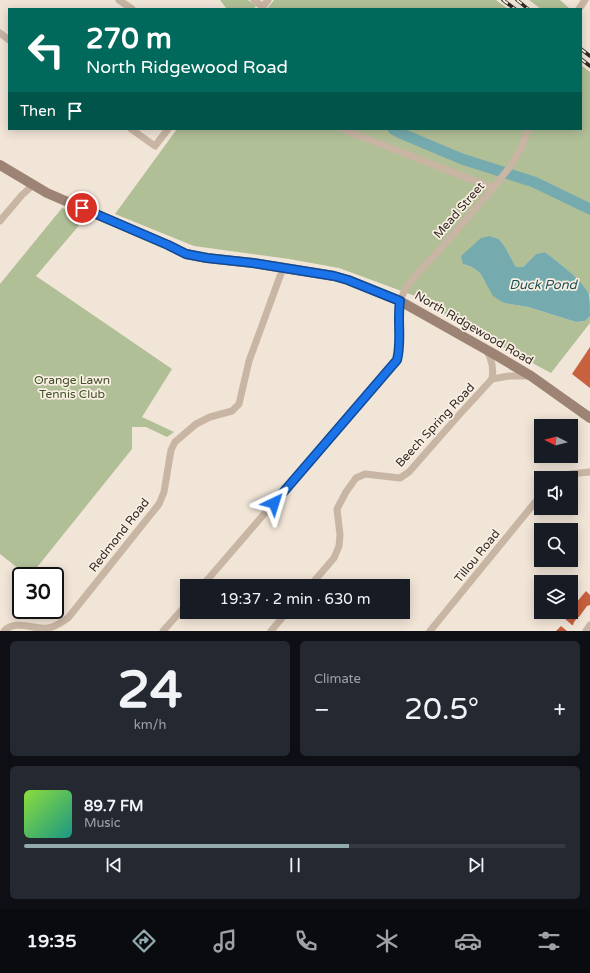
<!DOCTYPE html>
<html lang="en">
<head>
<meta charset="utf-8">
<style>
	:root { --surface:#171b24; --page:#242831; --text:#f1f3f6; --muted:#9ea1a6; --line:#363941; --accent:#91aaae }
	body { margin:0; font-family:"Varela Round",sans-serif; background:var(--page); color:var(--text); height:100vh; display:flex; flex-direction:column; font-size:15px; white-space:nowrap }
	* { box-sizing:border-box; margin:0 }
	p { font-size:13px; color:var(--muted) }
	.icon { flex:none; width:22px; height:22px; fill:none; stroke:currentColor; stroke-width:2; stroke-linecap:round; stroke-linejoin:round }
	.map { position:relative; height:631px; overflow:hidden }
	.sheet { display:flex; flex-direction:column; gap:10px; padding:10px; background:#0d0f14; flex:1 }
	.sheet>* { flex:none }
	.hud { position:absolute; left:8px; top:8px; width:574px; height:122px; border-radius:0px; box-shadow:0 2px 10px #0003; background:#00695c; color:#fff; overflow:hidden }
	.needle { width:26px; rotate:276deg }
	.buttons { position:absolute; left:534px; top:419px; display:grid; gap:8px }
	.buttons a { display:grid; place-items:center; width:44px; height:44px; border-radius:0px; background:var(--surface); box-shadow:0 2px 10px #0003; font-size:20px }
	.speed { position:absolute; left:12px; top:567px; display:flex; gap:8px; font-size:20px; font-weight:700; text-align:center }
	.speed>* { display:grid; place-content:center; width:52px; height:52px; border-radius:50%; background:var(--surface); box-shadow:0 2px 10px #0003; line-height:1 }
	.speed .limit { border:2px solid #111; border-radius:6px; background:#fff; color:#111 }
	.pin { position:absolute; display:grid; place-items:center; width:34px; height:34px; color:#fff; margin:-17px; border:2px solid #fff; border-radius:50%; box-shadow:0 1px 4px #0007 }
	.me { position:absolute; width:44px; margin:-22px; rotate:41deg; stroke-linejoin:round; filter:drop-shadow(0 0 3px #0008) }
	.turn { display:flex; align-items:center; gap:14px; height:84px; padding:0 12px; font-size:18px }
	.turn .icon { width:52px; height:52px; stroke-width:2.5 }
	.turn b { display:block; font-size:28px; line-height:34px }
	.then { display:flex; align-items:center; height:38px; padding:0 12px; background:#0003; gap:8px; font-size:15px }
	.big { font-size:30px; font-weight:600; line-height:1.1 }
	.sheet .widget { flex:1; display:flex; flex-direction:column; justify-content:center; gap:6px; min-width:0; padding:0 14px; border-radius:6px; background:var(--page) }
	.sheet .dial { align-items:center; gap:0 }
	.dial b { font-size:52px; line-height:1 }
	.song { display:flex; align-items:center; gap:12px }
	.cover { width:48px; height:48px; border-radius:6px; background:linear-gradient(135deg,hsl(90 70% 55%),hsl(170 70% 35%)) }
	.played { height:4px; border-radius:2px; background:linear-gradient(90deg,var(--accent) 60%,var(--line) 60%) }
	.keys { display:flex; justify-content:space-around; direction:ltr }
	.heat { display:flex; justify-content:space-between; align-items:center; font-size:22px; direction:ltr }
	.sheet .tiles { flex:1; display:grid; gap:10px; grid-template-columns:1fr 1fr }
	.widget:last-child { grid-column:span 2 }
	.trip { position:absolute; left:180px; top:579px; width:230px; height:40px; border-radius:0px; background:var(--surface); box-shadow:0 2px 10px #0003; font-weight:600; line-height:40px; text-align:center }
	.tabs { display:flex; height:64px; justify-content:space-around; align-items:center; background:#090b0e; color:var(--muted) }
	.tabs .icon { width:28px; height:28px }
	.tabs .active { color:var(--accent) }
	.tabs b { font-size:18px; color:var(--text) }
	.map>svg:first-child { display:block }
	.green { fill:#b1bf97 }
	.water { fill:#75abae }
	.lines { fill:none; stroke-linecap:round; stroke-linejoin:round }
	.river { stroke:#75abae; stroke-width:11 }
	.building { fill:#c7613e }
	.street { stroke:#c9b5a3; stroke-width:7 }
	.secondary { stroke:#9c8374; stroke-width:10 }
	.rail-casing { stroke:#332a25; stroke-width:3.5 }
	.rail { stroke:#f9efe3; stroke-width:2; stroke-dasharray:6; stroke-linecap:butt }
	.route-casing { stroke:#114b97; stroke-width:10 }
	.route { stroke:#1a73e8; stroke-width:7 }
	.labels { text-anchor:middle; stroke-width:3.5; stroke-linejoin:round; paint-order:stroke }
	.street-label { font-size:12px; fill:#332a25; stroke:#f9efe3 }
	.park-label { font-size:12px; fill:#425229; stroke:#f9efe3 }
	.water-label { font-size:13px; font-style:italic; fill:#1b5055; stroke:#f9efe3 }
</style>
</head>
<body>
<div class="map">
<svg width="590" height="631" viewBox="0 0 590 631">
	<rect width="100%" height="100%" fill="#f1e5d7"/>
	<g class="green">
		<path d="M 220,0 L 248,0 L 256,6 L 254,9 L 227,9 Z"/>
		<path d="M 274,0 L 496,0 L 508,9 L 267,9 Z"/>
		<path d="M 529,0 L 560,0 L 570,9 L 541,9 Z"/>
		<path d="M 581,65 L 590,72 L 590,295 C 578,278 561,264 545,252 L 536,254 L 523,267 L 516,267 L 505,247 L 499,239 L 490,236 L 463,264 L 472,267 L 480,273 L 485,282 L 504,303 L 528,307 L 576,322 L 585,321 L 590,316 L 590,323 L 551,373 L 469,329 L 415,296 L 339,268 L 289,259 L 194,246 L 115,214 L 177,129 L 581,129 Z"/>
		<path d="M 62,208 L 87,216 L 36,276 L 172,369 L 142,417 L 174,432 L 167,437 L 146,427 L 132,427 L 132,449 L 30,576 L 28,576 L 0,554 L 0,284 Z"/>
	</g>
	<path class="water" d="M 490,236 L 499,239 L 505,247 L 516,267 L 523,267 L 536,254 L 545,252 C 557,261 583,281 589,294 C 590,299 590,310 590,316 L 585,321 L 576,322 L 528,307 L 504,303 L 493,296 L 480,273 L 472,267 L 463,264 L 461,256 L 481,238 Z"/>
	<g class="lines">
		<path class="river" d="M 393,129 L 400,133 L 462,159 L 534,182 L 590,209"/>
	</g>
	<g class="building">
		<path d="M 590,347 L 590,388 L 572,374 Z"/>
		<path d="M 586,591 L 590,595 L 590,605 L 587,606 L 579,617 L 578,617 L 574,622 L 573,625 L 572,625 L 564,618 L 568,612 L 571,612 L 571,609 Z"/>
		<path d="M 561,626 L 567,631 L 556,631 Z"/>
	</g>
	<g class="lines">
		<g class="street">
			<path d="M 119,0 L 132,9"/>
			<path d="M 254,0 L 263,7"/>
			<path d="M 261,9 L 268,0"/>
			<path d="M 579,9 L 585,0"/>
			<path d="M 0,33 L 9,40"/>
			<path d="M 131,129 L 155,146 L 168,129"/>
			<path d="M 342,129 L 493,188"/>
			<path d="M 0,221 L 22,195 L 33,185"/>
			<path d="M 487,351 C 492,360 494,369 492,379"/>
			<path d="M 559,478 L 570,474 L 590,472"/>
			<path d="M 202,586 L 397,360 C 402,340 394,317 401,299 C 407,281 428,263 440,249 C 465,221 490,193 512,164 L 522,146 L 528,129"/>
			<path d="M 310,586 L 334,558 L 339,546 L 340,535 L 337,509 L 346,492 L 356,478 L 365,474 L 400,478 L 409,472 L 459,415 L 492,379 L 509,376 L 529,376"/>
			<path d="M 4,631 C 15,619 34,630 48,628 C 56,627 62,622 68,618 L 159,504 L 164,492 L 171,450 L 175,442 L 196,424 L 210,417 L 232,411 L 239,404 L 249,361 L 283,268"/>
			<path d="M 163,631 L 187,604"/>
			<path d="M 271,631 L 287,612"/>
			<path d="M 430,631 L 541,495"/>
			<path d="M 586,631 L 590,625"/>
		</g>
		<path class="secondary" d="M 0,165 L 47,193 L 168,245 L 186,254 L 207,258 L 253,263 L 334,276 L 348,280 L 400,301 L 494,354 L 531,376 L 590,418"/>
		<defs>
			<g id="rail">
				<path d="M 503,0 L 515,9"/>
				<path d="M 517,0 L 528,9"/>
				<path d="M 581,49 L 590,56"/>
				<path d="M 581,59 L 590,66"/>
			</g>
		</defs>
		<use href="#rail" class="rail-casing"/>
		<use href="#rail" class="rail"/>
	</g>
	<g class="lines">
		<defs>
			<path id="route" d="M 82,208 L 168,245 L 186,254 L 207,258 L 253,263 L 334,276 L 348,280 L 400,301 C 397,321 402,341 397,360 L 274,503"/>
		</defs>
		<use href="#route" class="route-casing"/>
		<use href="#route" class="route"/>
	</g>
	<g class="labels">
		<g class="street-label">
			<text transform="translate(459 210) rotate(-49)" y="4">Mead Street</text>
			<text transform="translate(474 328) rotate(30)" y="4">North Ridgewood Road</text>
			<text transform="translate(435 425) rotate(-47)" y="4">Beech Spring Road</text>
			<text transform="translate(119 535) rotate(-52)" y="4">Redmond Road</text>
			<text transform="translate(477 556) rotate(-51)" y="4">Tillou Road</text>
		</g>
		<g class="park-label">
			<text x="72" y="384">Orange Lawn<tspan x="72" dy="14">Tennis Club</tspan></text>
		</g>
		<g class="water-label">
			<text x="543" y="289">Duck Pond</text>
		</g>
	</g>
</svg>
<div class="buttons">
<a><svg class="needle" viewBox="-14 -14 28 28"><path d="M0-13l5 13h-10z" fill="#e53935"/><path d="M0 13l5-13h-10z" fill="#9ea1a6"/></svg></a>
<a><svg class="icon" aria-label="sound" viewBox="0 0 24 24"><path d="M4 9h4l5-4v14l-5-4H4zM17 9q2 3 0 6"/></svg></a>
<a><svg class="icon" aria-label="search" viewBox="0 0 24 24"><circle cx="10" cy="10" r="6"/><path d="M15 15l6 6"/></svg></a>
<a><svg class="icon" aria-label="layers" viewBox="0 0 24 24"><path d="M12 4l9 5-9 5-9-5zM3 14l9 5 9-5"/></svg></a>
</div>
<div class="speed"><div class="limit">30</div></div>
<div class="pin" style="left:82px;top:208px;background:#d93025"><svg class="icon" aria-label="arrive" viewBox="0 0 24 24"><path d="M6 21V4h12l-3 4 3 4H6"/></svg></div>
<svg class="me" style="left:274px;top:503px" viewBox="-20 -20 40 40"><path d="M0-17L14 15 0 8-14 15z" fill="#1a73e8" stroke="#fff" stroke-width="4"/></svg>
<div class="trip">19:37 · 2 min · 630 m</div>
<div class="hud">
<div class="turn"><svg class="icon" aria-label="left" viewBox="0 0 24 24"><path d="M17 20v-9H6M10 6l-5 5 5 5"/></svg><div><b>270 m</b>North Ridgewood Road</div></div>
<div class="then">Then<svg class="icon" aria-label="arrive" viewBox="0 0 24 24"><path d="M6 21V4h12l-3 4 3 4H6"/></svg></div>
</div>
</div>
<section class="sheet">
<div class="tiles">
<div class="widget dial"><b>24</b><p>km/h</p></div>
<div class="widget"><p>Climate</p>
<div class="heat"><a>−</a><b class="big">20.5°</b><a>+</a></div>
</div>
<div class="widget">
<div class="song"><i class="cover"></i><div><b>89.7 FM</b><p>Music</p></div></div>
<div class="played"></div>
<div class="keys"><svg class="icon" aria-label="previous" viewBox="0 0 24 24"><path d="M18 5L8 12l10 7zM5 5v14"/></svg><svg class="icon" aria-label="pause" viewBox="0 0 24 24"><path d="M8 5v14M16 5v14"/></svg><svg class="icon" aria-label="next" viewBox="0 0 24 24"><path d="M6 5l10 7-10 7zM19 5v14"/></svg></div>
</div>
</div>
</section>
<nav class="tabs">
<b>19:35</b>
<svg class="icon active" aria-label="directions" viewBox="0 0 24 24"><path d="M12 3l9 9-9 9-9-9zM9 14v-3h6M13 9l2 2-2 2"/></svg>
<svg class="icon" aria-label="music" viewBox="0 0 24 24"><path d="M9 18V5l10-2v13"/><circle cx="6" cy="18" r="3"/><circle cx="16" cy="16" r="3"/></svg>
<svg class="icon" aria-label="phone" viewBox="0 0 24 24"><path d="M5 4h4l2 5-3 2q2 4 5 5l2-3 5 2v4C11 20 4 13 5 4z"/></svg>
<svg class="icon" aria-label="climate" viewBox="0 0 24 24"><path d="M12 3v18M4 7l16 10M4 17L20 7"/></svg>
<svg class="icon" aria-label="car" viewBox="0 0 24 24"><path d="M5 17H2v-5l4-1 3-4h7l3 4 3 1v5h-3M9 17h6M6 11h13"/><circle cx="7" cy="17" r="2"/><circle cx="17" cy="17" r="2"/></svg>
<svg class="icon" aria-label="filters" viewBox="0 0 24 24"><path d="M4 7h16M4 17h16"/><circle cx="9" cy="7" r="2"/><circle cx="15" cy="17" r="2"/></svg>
</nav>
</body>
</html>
